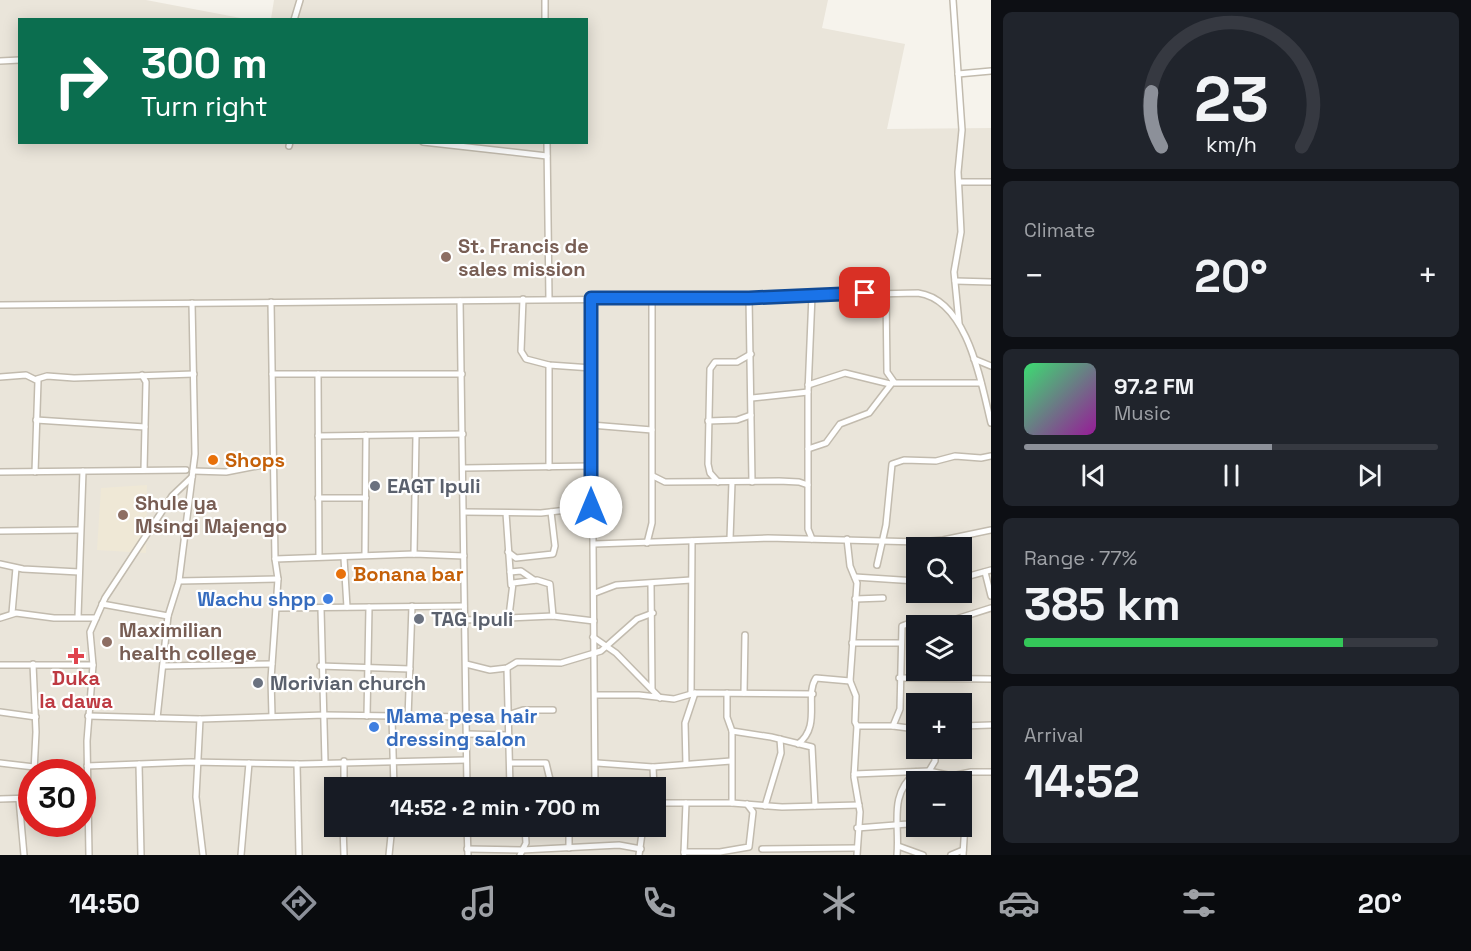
<!DOCTYPE html>
<html lang="en">
<head>
<meta charset="utf-8">
<style>
	:root { --surface:#171b24; --page:#20242c; --text:#f1f3f6; --muted:#9ea1a6; --line:#363941; --accent:#8c9099 }
	body { margin:0; font-family:"Space Grotesk",sans-serif; background:var(--page); color:var(--text); height:100vh; display:flex; flex-direction:column; font-size:22px; white-space:nowrap }
	* { box-sizing:border-box; margin:0 }
	p { font-size:20px; color:var(--muted) }
	.icon { flex:none; width:33px; height:33px; fill:none; stroke:currentColor; stroke-width:2; stroke-linecap:round; stroke-linejoin:round }
	.map { position:relative; flex:1; overflow:hidden }
	.side { display:flex; flex-direction:column; gap:12px; padding:12px; background:#0d0f14; width:480px }
	.side>* { flex:none }
	.hud { position:absolute; left:18px; top:18px; width:570px; height:126px; border-radius:0px; box-shadow:0 3px 15px #0003; background:#0b6e4f; color:#fff; overflow:hidden }
	.tools { position:absolute; left:906px; top:537px; display:grid; gap:12px }
	.tools a { display:grid; place-items:center; width:66px; height:66px; border-radius:0px; background:var(--surface); box-shadow:0 3px 15px #0003; font-size:30px }
	.speed { position:absolute; left:18px; top:759px; display:flex; gap:12px; font-size:30px; font-weight:700; text-align:center }
	.speed>* { display:grid; place-content:center; width:78px; height:78px; border-radius:50%; background:var(--surface); box-shadow:0 3px 15px #0003; line-height:1 }
	.speed .limit { border:9px solid #d22; background:#fff; color:#111 }
	.pin { position:absolute; display:grid; place-items:center; width:51px; height:51px; color:#fff; margin:-26px; border-radius:12px; box-shadow:0 3px 9px #0006 }
	.me { position:absolute; width:66px; margin:-33px; rotate:0deg; stroke-linejoin:round; filter:drop-shadow(0 0 4px #0008) }
	.turn { display:flex; align-items:center; gap:21px; height:126px; padding:0 24px; font-size:27px }
	.turn .icon { width:78px; height:78px; stroke-width:2.5 }
	.turn b { display:block; font-size:42px; line-height:51px }
	.big { font-size:45px; font-weight:800; line-height:1.1 }
	.side .widget { flex:1; display:flex; flex-direction:column; justify-content:center; gap:9px; min-width:0; padding:0 21px; border-radius:9px; background:var(--page) }
	.side .dial { align-items:center; gap:0 }
	.dial svg { height:156px; overflow:visible; fill:none; stroke:var(--line); stroke-width:7; stroke-linecap:round; text-anchor:middle }
	.dial text { fill:var(--text); stroke:none }
	.song { display:flex; align-items:center; gap:18px }
	.cover { width:72px; height:72px; border-radius:9px; background:linear-gradient(135deg,hsl(140 70% 55%),hsl(300 70% 35%)) }
	.played { height:6px; border-radius:3px; background:linear-gradient(90deg,var(--accent) 60%,var(--line) 60%) }
	.keys { display:flex; justify-content:space-around; direction:ltr }
	.heat { display:flex; justify-content:space-between; align-items:center; font-size:33px; direction:ltr }
	.charge { height:9px; border-radius:4px; background:linear-gradient(90deg,#34c759 77%,var(--line) 0) }
	.trip { position:absolute; left:324px; top:777px; width:342px; height:60px; border-radius:0px; background:var(--surface); box-shadow:0 3px 15px #0003; font-weight:800; line-height:60px; text-align:center }
	.menu { display:flex; height:96px; justify-content:space-around; align-items:center; background:#090b0e; color:var(--muted) }
	.menu .icon { width:42px; height:42px }
	.menu .selected { color:var(--accent) }
	.menu b { font-size:27px; color:var(--text) }
	main { display:flex; flex:1; min-height:0 }
	.map>svg:first-child { display:block }
	.residential { fill:#eae5da; fill-rule:evenodd }
	.education { fill:#efe8d6 }
	.lines { fill:none; stroke-linecap:round; stroke-linejoin:round }
	.minor-casing { stroke:#c2bbae; stroke-width:8 }
	.minor { stroke:#fff; stroke-width:5 }
	.route-casing { stroke:#114b97; stroke-width:15 }
	.route { stroke:#1a73e8; stroke-width:10 }
	.education-dot { fill:#8d6e63; stroke:#fff; stroke-width:2 }
	.food-dot { fill:#e8710a; stroke:#fff; stroke-width:2 }
	.worship-dot { fill:#6b7280; stroke:#fff; stroke-width:2 }
	.shop-dot { fill:#3f7fe0; stroke:#fff; stroke-width:2 }
	.health-dot { fill:#e0444e; stroke:#fff; stroke-width:2 }
	.labels { text-anchor:middle; stroke-width:4.5; stroke-linejoin:round; paint-order:stroke }
	.education-label { font-size:20px; font-weight:bold; fill:#785e54; stroke:#fff; text-anchor:start }
	.food-label { font-size:20px; font-weight:bold; fill:#c56008; stroke:#fff; text-anchor:start }
	.worship-label { font-size:20px; font-weight:bold; fill:#5b616d; stroke:#fff; text-anchor:start }
	.shop-label { font-size:20px; font-weight:bold; fill:#366cbe; stroke:#fff; text-anchor:end }
	.health-label { font-size:20px; font-weight:bold; fill:#be3a42; stroke:#fff }
</style>
</head>
<body>
<main>
<div class="map">
<svg width="991" height="855" viewBox="0 0 991 855">
	<rect width="100%" height="100%" fill="#f6f3ec"/>
	<path class="residential" d="M 0,0 L 146,0 L 246,19 L 20,20 L 20,142 L 586,142 L 586,20 L 271,19 L 274,0 L 828,0 L 822,28 L 905,44 L 887,129 L 991,128 L 991,855 L 0,855 ZM 916,548 L 962,548 L 962,592 L 916,592 ZM 916,626 L 962,626 L 962,670 L 916,670 ZM 916,704 L 962,704 L 962,748 L 916,748 ZM 32,772 L 82,772 L 82,824 L 32,824 ZM 916,782 L 962,782 L 962,826 L 916,826 ZM 334,788 L 656,788 L 656,826 L 334,826 Z"/>
	<path class="education" d="M 147,485 L 146,553 L 97,550 L 101,488 Z"/>
	<g class="lines">
		<defs>
			<g id="minor">
				<path d="M 953,0 L 962,130 L 958,172 L 961,232 L 954,272 L 959,323"/>
				<path d="M 294,20 L 300,0"/>
				<path d="M 545,20 L 545,0"/>
				<path d="M 0,61 L 20,60"/>
				<path d="M 958,74 L 991,71"/>
				<path d="M 423,142 L 547,156"/>
				<path d="M 547,142 L 549,299"/>
				<path d="M 289,146 L 290,142"/>
				<path d="M 959,182 L 991,182"/>
				<path d="M 955,281 L 991,282"/>
				<path d="M 886,293 L 887,372 L 894,382"/>
				<path d="M 591,298 L 595,788"/>
				<path d="M 749,298 L 752,482"/>
				<path d="M 523,299 L 521,351 L 526,359 L 549,365 L 592,368"/>
				<path d="M 460,301 L 467,788"/>
				<path d="M 271,302 L 275,559"/>
				<path d="M 0,305 L 652,299 L 918,293 C 968,300 981,383 991,423"/>
				<path d="M 974,359 L 991,366"/>
				<path d="M 549,365 L 549,467"/>
				<path d="M 272,374 L 462,374"/>
				<path d="M 318,374 L 319,557"/>
				<path d="M 142,375 L 146,382 L 144,470"/>
				<path d="M 0,377 L 26,375 L 38,381 L 35,472"/>
				<path d="M 37,379 L 47,376 L 74,378 L 194,374"/>
				<path d="M 808,385 L 845,373 L 890,384"/>
				<path d="M 752,398 L 808,392"/>
				<path d="M 36,420 L 145,427"/>
				<path d="M 708,421 L 737,420 L 751,415"/>
				<path d="M 591,425 L 652,430"/>
				<path d="M 318,436 L 463,434"/>
				<path d="M 808,449 L 826,443 L 840,424 L 869,413 L 892,383 L 981,383"/>
				<path d="M 464,468 L 591,466"/>
				<path d="M 193,471 L 226,472 L 273,463"/>
				<path d="M 0,472 L 186,470"/>
				<path d="M 653,476 L 665,482 L 779,481 L 799,482 L 808,485"/>
				<path d="M 718,482 L 710,473 L 708,464 L 710,369 L 715,362 L 737,362 L 751,354"/>
				<path d="M 318,498 L 366,498"/>
				<path d="M 464,512 L 541,513 L 592,507"/>
				<path d="M 506,513 L 511,585"/>
				<path d="M 0,531 L 80,530"/>
				<path d="M 730,539 L 732,482"/>
				<path d="M 812,539 L 808,529 L 808,392 L 812,295"/>
				<path d="M 847,539 L 850,566 L 857,583 L 850,681 L 856,696 L 855,722 L 857,726 L 854,777 L 860,812 L 857,855"/>
				<path d="M 647,543 L 652,523 L 652,299"/>
				<path d="M 594,544 L 768,538 L 919,542 L 943,540 L 991,530"/>
				<path d="M 508,552 L 516,558 L 553,554 L 555,546 L 551,512"/>
				<path d="M 414,554 L 416,436"/>
				<path d="M 365,555 L 366,435"/>
				<path d="M 344,558 L 347,607"/>
				<path d="M 0,564 L 23,569 L 79,572"/>
				<path d="M 877,565 L 886,525 L 892,464 L 904,460 L 936,461 L 955,456 L 981,458 L 991,456"/>
				<path d="M 510,572 L 521,571 L 534,580"/>
				<path d="M 985,572 L 991,596"/>
				<path d="M 855,577 L 916,581"/>
				<path d="M 962,578 L 991,570"/>
				<path d="M 179,581 L 195,454 L 192,303"/>
				<path d="M 651,585 L 652,689"/>
				<path d="M 595,593 L 616,585 L 691,580"/>
				<path d="M 855,599 L 883,598"/>
				<path d="M 102,604 L 168,616"/>
				<path d="M 277,608 L 464,606"/>
				<path d="M 321,609 L 325,762"/>
				<path d="M 12,613 L 16,568"/>
				<path d="M 509,616 L 513,583 L 537,580 L 550,584 L 553,616"/>
				<path d="M 78,617 L 83,471"/>
				<path d="M 0,618 L 16,613 L 54,618 L 96,618"/>
				<path d="M 465,620 L 553,616 L 594,621"/>
				<path d="M 934,626 L 991,608"/>
				<path d="M 593,637 L 616,653 L 660,698"/>
				<path d="M 852,643 L 901,643"/>
				<path d="M 33,664 L 36,732 L 34,772"/>
				<path d="M 466,664 L 490,670 L 507,668 L 517,662 L 561,663 L 601,651 L 637,619 L 653,613"/>
				<path d="M 0,665 L 93,665"/>
				<path d="M 163,666 L 272,664"/>
				<path d="M 320,666 L 410,669"/>
				<path d="M 507,668 L 510,788"/>
				<path d="M 899,678 L 991,679"/>
				<path d="M 727,693 L 727,717 L 732,731 L 771,737 L 812,747 L 815,806"/>
				<path d="M 744,693 L 745,635"/>
				<path d="M 691,694 L 692,541"/>
				<path d="M 595,695 L 639,695 L 674,699 L 695,693 L 813,694"/>
				<path d="M 0,712 L 36,717"/>
				<path d="M 508,715 L 523,710 L 553,710"/>
				<path d="M 88,716 L 200,719 L 325,715 L 467,717"/>
				<path d="M 272,716 L 271,679 L 278,579 L 275,559 L 414,554 L 464,556"/>
				<path d="M 367,716 L 369,607"/>
				<path d="M 392,717 L 394,788"/>
				<path d="M 157,718 L 168,616 L 179,581 L 278,579"/>
				<path d="M 408,718 L 412,606"/>
				<path d="M 200,719 L 196,797 L 203,855"/>
				<path d="M 857,726 L 893,726 L 900,709 L 902,626 L 910,623 L 929,626"/>
				<path d="M 893,726 L 916,729"/>
				<path d="M 962,726 L 991,725"/>
				<path d="M 467,734 L 508,735"/>
				<path d="M 798,744 C 822,726 804,696 816,678 L 850,681"/>
				<path d="M 0,763 L 34,767"/>
				<path d="M 510,763 L 546,763 L 552,788"/>
				<path d="M 597,763 L 653,767 L 731,761"/>
				<path d="M 139,764 L 141,855"/>
				<path d="M 297,764 L 299,855"/>
				<path d="M 686,764 L 685,723 L 695,693"/>
				<path d="M 87,766 L 191,762 L 301,764 L 466,760"/>
				<path d="M 653,767 L 654,788"/>
				<path d="M 929,771 L 935,761 L 935,748"/>
				<path d="M 854,774 L 929,771 L 952,776 L 971,772 L 991,772"/>
				<path d="M 344,788 L 344,761"/>
				<path d="M 0,799 L 32,798"/>
				<path d="M 19,799 L 24,855"/>
				<path d="M 656,803 L 732,803 L 782,807 L 859,805"/>
				<path d="M 732,803 L 732,731"/>
				<path d="M 765,806 L 781,753 L 780,739"/>
				<path d="M 962,814 L 965,824 L 963,855"/>
				<path d="M 343,826 L 344,855"/>
				<path d="M 467,826 L 468,855"/>
				<path d="M 569,826 L 569,848"/>
				<path d="M 857,828 L 908,824 L 916,816"/>
				<path d="M 898,846 L 923,855"/>
				<path d="M 467,849 L 522,850 L 619,845 L 641,849"/>
				<path d="M 762,849 L 857,848"/>
				<path d="M 684,852 L 720,852 L 749,847 L 753,812 L 747,804"/>
				<path d="M 684,853 L 686,803"/>
				<path d="M 89,855 L 87,741 L 93,665 L 90,632 L 105,598 L 172,496 L 192,477"/>
				<path d="M 241,855 L 249,763"/>
				<path d="M 389,855 L 392,826"/>
				<path d="M 520,855 L 526,843 L 525,826"/>
				<path d="M 639,855 L 643,826"/>
				<path d="M 897,855 C 900,823 888,796 916,772"/>
				<path d="M 951,855 L 963,850"/>
			</g>
		</defs>
		<use href="#minor" class="minor-casing"/>
		<use href="#minor" class="minor"/>
	</g>
	<g class="lines">
		<defs>
			<path id="route" d="M 591,507 L 591,298 L 749,298 L 865,293"/>
		</defs>
		<use href="#route" class="route-casing"/>
		<use href="#route" class="route"/>
	</g>
	<g class="education-dot">
		<circle cx="446" cy="257" r="6"/>
		<circle cx="123" cy="515" r="6"/>
		<circle cx="107" cy="642" r="6"/>
	</g>
	<g class="food-dot">
		<circle cx="213" cy="460" r="6"/>
		<circle cx="341" cy="574" r="6"/>
	</g>
	<g class="worship-dot">
		<circle cx="375" cy="486" r="6"/>
		<circle cx="419" cy="619" r="6"/>
		<circle cx="258" cy="683" r="6"/>
	</g>
	<g class="shop-dot">
		<circle cx="328" cy="599" r="6"/>
		<circle cx="374" cy="727" r="6"/>
	</g>
	<path class="health-dot" d="M73 647h6v6h6v6h-6v6h-6v-6h-6v-6h6z"/>
	<g class="labels">
		<g class="education-label">
			<text x="458" y="253">St. Francis de<tspan x="458" dy="23">sales mission</tspan></text>
			<text x="135" y="510">Shule ya<tspan x="135" dy="23">Msingi Majengo</tspan></text>
			<text x="119" y="637">Maximilian<tspan x="119" dy="23">health college</tspan></text>
		</g>
		<g class="food-label">
			<text x="225" y="467">Shops</text>
			<text x="353" y="581">Bonana bar</text>
		</g>
		<g class="worship-label">
			<text x="387" y="493">EAGT Ipuli</text>
			<text x="431" y="626">TAG Ipuli</text>
			<text x="270" y="690">Morivian church</text>
		</g>
		<g class="shop-label">
			<text x="316" y="606">Wachu shpp</text>
			<text x="386" y="723" text-anchor="start">Mama pesa hair<tspan x="386" dy="23">dressing salon</tspan></text>
		</g>
		<g class="health-label">
			<text x="76" y="685">Duka<tspan x="76" dy="23">la dawa</tspan></text>
		</g>
	</g>
</svg>
<div class="tools">
<a><svg class="icon" aria-label="search" viewBox="0 0 24 24"><circle cx="10" cy="10" r="6"/><path d="M15 15l6 6"/></svg></a>
<a><svg class="icon" aria-label="layers" viewBox="0 0 24 24"><path d="M12 4l9 5-9 5-9-5zM3 14l9 5 9-5"/></svg></a>
<a>+</a>
<a>−</a>
</div>
<div class="speed"><div class="limit">30</div></div>
<div class="pin" style="left:865px;top:293px;background:#d93025"><svg class="icon" aria-label="arrive" viewBox="0 0 24 24"><path d="M6 21V4h12l-3 4 3 4H6"/></svg></div>
<svg class="me" style="left:591px;top:507px" viewBox="-20 -20 40 40"><circle r="19" fill="#fff"/><path d="M0-13L10 11 0 6-10 11z" fill="#1a73e8"/></svg>
<div class="trip">14:52 · 2 min · 700 m</div>
<div class="hud">
<div class="turn"><svg class="icon" aria-label="right" viewBox="0 0 24 24"><path d="M7 20v-9h11M14 6l5 5-5 5"/></svg><div><b>300 m</b>Turn right</div></div>
</div>
</div>
<section class="side">
<div class="widget dial"><svg viewBox="0 0 100 80">
<path d="M14 69A42 42 0 1 1 86 69"/>
<path d="M14 69A42 42 0 0 1 9 41" stroke="#8c9099"/>
<text x="50" y="56" font-size="32" font-weight="700">23</text>
<text x="50" y="72" font-size="11">km/h</text>
</svg></div>
<div class="widget"><p>Climate</p>
<div class="heat"><a>−</a><b class="big">20°</b><a>+</a></div>
</div>
<div class="widget">
<div class="song"><i class="cover"></i><div><b>97.2 FM</b><p>Music</p></div></div>
<div class="played"></div>
<div class="keys"><svg class="icon" aria-label="previous" viewBox="0 0 24 24"><path d="M18 5L8 12l10 7zM5 5v14"/></svg><svg class="icon" aria-label="pause" viewBox="0 0 24 24"><path d="M8 5v14M16 5v14"/></svg><svg class="icon" aria-label="next" viewBox="0 0 24 24"><path d="M6 5l10 7-10 7zM19 5v14"/></svg></div>
</div>
<div class="widget"><p>Range · 77%</p><b class="big">385 km</b><div class="charge"></div></div>
<div class="widget"><p>Arrival</p><b class="big">14:52</b></div>
</section>
</main>
<nav class="menu">
<b>14:50</b>
<svg class="icon selected" aria-label="directions" viewBox="0 0 24 24"><path d="M12 3l9 9-9 9-9-9zM9 14v-3h6M13 9l2 2-2 2"/></svg>
<svg class="icon" aria-label="music" viewBox="0 0 24 24"><path d="M9 18V5l10-2v13"/><circle cx="6" cy="18" r="3"/><circle cx="16" cy="16" r="3"/></svg>
<svg class="icon" aria-label="phone" viewBox="0 0 24 24"><path d="M5 4h4l2 5-3 2q2 4 5 5l2-3 5 2v4C11 20 4 13 5 4z"/></svg>
<svg class="icon" aria-label="climate" viewBox="0 0 24 24"><path d="M12 3v18M4 7l16 10M4 17L20 7"/></svg>
<svg class="icon" aria-label="car" viewBox="0 0 24 24"><path d="M5 17H2v-5l4-1 3-4h7l3 4 3 1v5h-3M9 17h6M6 11h13"/><circle cx="7" cy="17" r="2"/><circle cx="17" cy="17" r="2"/></svg>
<svg class="icon" aria-label="filters" viewBox="0 0 24 24"><path d="M4 7h16M4 17h16"/><circle cx="9" cy="7" r="2"/><circle cx="15" cy="17" r="2"/></svg>
<b>20°</b>
</nav>
</body>
</html>
